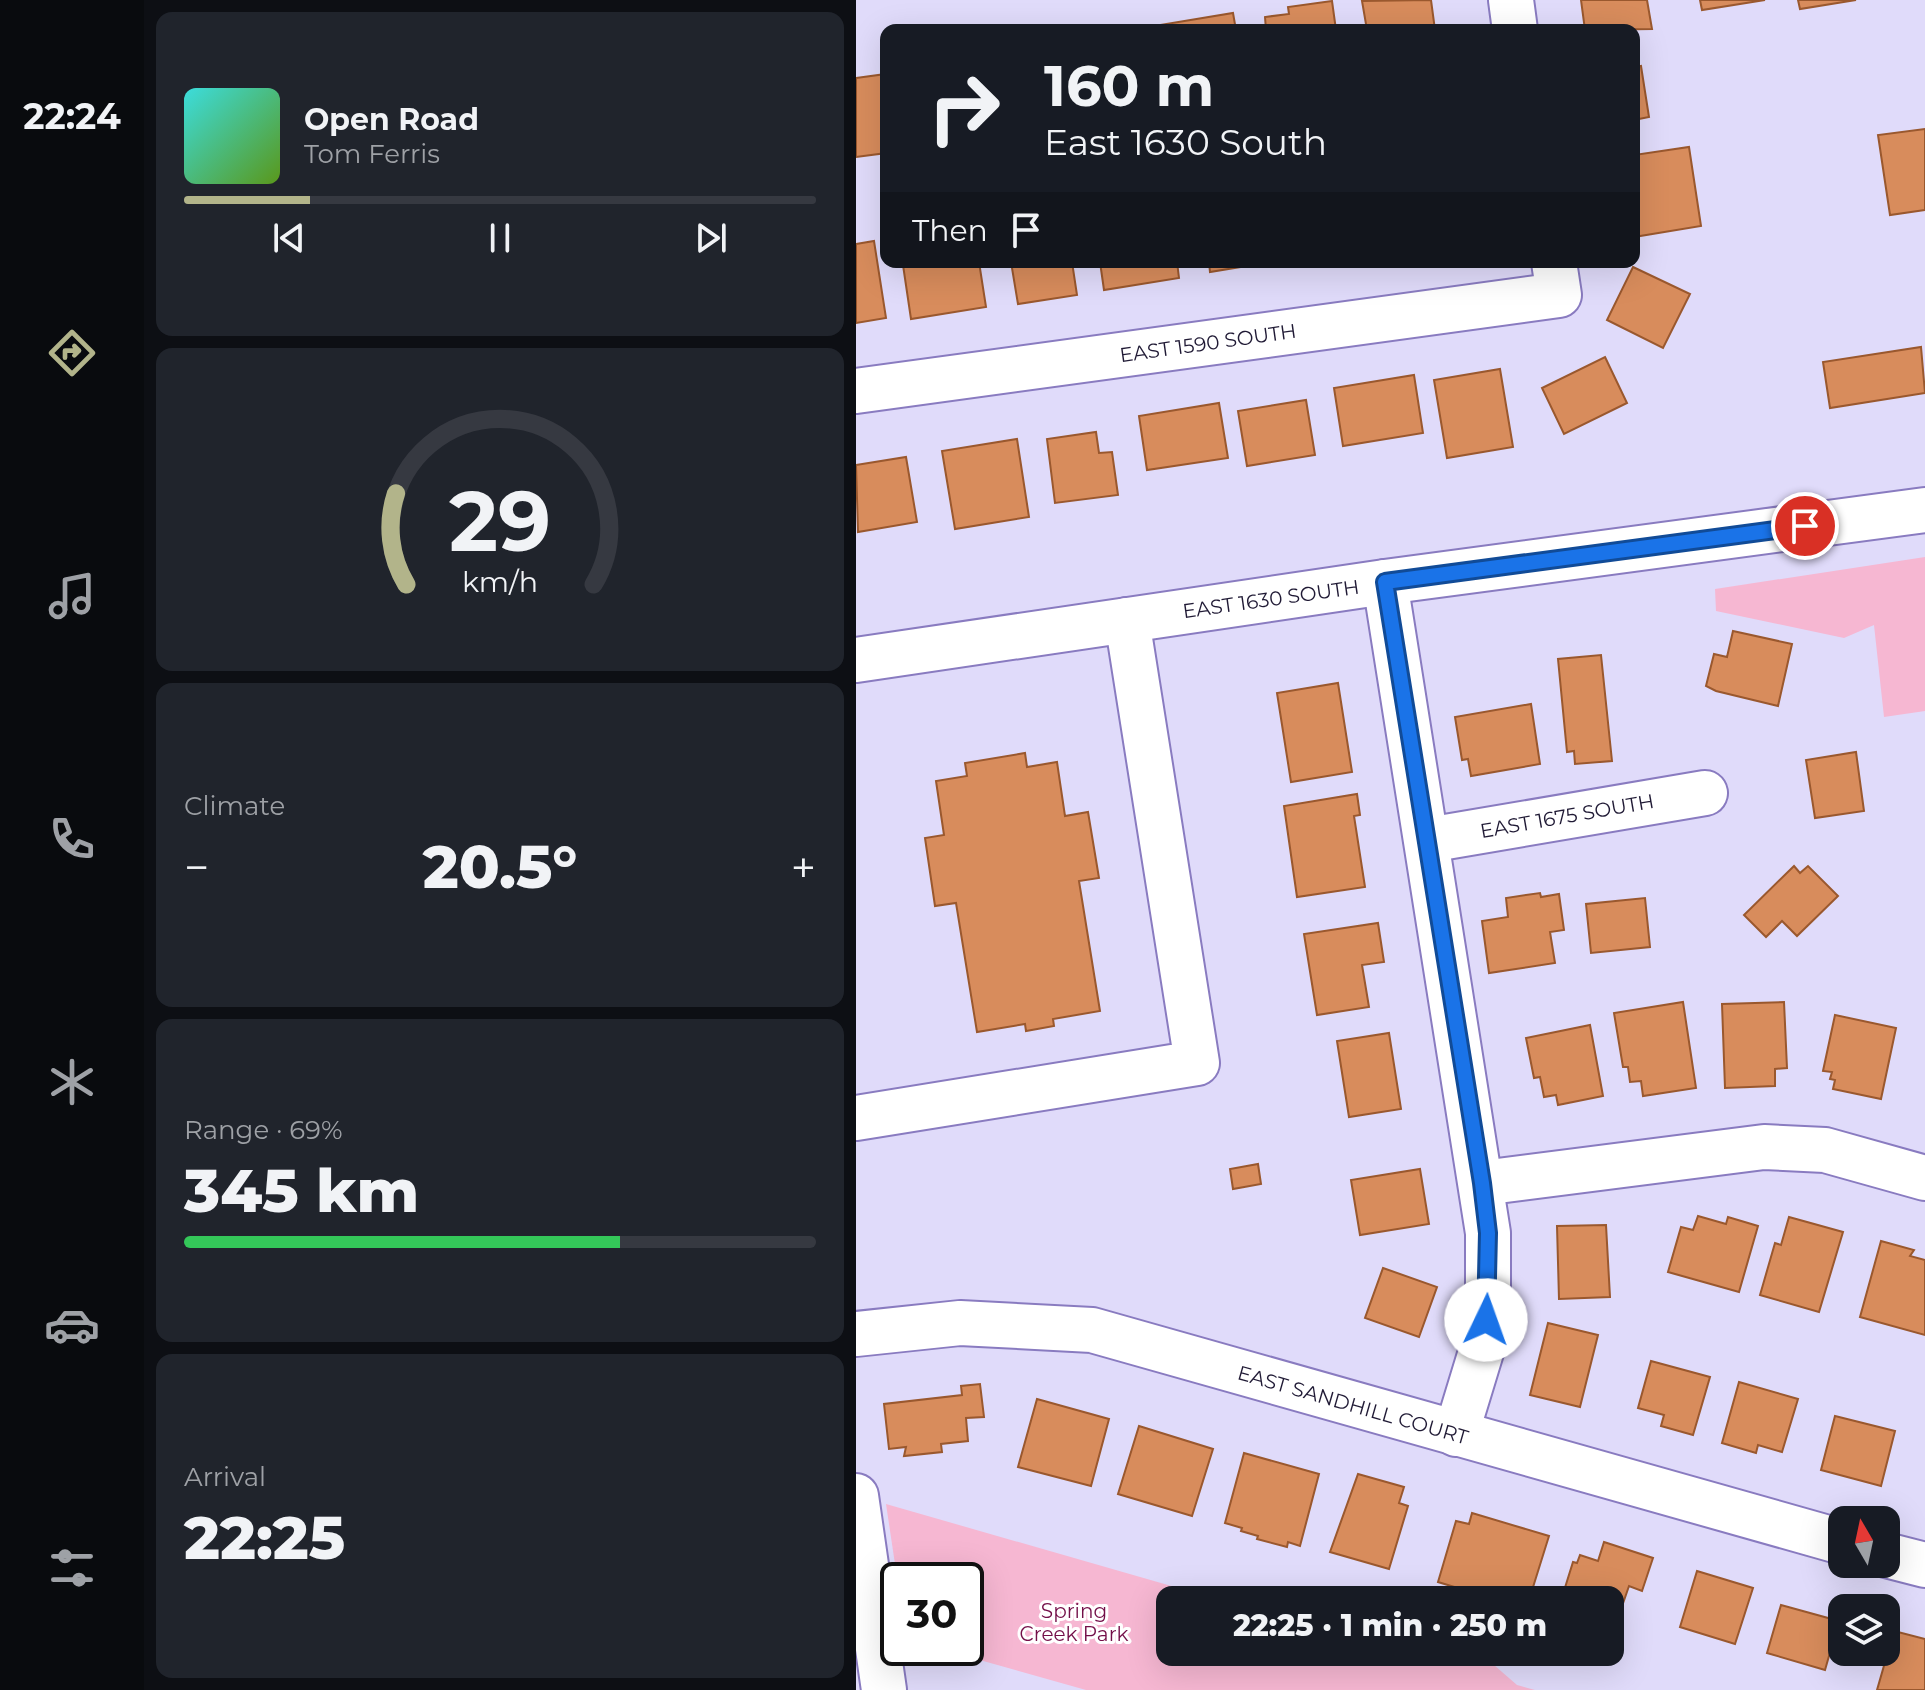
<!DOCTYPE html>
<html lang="en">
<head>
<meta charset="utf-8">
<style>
	:root { --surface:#171b24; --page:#20242c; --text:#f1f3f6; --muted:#9ea1a6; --line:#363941; --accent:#b2b48a }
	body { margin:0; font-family:Montserrat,sans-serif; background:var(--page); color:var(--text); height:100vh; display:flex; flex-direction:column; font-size:30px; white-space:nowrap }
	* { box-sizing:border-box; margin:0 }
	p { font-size:26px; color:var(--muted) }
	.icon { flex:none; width:44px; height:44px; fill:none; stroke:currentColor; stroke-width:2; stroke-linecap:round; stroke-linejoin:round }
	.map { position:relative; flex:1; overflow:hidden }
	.side { display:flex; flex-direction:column; gap:12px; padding:12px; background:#0d0f14; width:712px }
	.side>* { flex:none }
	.banner { position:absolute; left:24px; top:24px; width:760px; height:244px; border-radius:16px; box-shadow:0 8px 32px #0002; background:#171b24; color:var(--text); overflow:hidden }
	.needle { width:52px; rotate:351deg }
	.buttons { position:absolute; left:972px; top:1506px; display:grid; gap:16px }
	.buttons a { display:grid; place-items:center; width:72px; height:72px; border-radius:16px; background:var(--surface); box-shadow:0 8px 32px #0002; font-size:40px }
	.speed { position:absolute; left:24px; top:1562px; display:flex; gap:16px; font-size:40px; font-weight:700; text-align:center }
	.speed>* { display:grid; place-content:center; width:104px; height:104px; border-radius:50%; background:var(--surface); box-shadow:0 8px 32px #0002; line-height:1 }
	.speed .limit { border:4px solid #111; border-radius:12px; background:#fff; color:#111 }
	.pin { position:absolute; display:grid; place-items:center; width:68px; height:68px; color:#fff; margin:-34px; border:4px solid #fff; border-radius:50%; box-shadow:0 2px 8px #0007 }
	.me { position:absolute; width:88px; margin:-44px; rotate:3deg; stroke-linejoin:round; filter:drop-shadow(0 0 6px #0008) }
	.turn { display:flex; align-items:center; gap:28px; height:168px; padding:0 32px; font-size:36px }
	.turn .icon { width:104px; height:104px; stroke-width:2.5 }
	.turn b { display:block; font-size:56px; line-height:68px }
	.then { display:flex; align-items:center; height:76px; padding:0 32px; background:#0003; gap:16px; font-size:30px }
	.big { font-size:60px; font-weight:800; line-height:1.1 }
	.side .widget { flex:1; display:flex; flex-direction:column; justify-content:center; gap:12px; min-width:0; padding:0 28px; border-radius:16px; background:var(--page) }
	.side .dial { align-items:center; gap:0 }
	.dial svg { height:208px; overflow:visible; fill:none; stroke:var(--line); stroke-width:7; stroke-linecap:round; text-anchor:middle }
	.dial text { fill:var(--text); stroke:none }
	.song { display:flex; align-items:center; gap:24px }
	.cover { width:96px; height:96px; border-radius:12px; background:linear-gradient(135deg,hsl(180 70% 55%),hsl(90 70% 35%)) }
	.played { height:8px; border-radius:4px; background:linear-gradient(90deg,var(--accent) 20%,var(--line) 20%) }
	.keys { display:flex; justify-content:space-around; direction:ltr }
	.heat { display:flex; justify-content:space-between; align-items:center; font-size:44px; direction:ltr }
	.charge { height:12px; border-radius:6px; background:linear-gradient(90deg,#34c759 69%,var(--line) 0) }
	.trip { position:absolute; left:300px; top:1586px; width:468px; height:80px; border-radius:16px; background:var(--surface); box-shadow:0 8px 32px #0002; font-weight:800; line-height:80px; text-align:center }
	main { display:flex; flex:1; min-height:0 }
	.tabs { display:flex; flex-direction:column; width:144px; justify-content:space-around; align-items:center; background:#090b0e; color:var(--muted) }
	.tabs .icon { width:56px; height:56px }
	.tabs .current { color:var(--accent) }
	.tabs b { font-size:36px; color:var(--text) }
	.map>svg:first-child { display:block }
	.green { fill:#f6b7d2 }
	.building { fill:#d88c5c; stroke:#9a582e; stroke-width:2 }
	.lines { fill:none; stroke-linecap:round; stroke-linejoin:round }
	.minor-casing { stroke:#897bc0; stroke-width:48 }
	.minor { stroke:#fff; stroke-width:44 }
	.route-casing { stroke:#114b97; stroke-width:20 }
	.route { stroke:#1a73e8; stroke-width:14 }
	.labels { text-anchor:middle; stroke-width:6; stroke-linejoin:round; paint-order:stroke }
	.street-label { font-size:20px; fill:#201a35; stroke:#fff }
	.park-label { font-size:20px; fill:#730e48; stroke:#fff }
</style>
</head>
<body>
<main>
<nav class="tabs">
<b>22:24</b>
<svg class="icon current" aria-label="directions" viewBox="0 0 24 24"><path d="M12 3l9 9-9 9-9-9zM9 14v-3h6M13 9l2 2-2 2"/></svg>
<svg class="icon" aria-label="music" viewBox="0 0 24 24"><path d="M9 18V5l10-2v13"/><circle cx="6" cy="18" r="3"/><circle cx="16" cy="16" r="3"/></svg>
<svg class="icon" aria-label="phone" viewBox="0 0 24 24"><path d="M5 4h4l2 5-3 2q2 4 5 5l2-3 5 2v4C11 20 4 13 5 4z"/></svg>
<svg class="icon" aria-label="climate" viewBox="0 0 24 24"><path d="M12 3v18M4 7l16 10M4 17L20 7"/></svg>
<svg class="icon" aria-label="car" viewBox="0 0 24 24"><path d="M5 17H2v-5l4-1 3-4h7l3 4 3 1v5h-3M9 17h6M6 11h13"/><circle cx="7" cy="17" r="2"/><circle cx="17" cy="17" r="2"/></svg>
<svg class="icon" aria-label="filters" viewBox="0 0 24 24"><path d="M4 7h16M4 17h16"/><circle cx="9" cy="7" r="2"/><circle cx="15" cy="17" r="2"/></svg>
</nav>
<section class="side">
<div class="widget">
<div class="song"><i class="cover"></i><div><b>Open Road</b><p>Tom Ferris</p></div></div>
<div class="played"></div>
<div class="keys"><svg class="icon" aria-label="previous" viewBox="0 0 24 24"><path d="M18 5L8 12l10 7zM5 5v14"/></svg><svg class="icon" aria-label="pause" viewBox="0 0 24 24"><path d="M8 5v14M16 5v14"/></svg><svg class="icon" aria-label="next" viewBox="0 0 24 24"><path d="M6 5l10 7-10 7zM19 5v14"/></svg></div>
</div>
<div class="widget dial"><svg viewBox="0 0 100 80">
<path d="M14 69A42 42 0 1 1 86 69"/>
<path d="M14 69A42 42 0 0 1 10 34" stroke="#b2b48a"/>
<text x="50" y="56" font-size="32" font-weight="700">29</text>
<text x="50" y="72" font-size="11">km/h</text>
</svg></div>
<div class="widget"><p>Climate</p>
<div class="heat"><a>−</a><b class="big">20.5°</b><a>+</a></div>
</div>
<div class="widget"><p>Range · 69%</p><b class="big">345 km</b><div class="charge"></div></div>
<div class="widget"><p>Arrival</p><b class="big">22:25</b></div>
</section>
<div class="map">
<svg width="1069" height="1690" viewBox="0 0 1069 1690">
	<rect width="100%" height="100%" fill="#e0dbfa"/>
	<g class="green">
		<path d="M 1069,557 L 1069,711 L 1028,717 L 1018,625 L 988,638 L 860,611 L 859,589 Z"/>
		<path d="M 30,1504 L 364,1600 L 314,1600 L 314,1652 L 623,1652 L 661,1685 L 679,1690 L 230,1690 L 81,1648 L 110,1648 L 110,1580 L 42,1580 L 42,1584 Z"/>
	</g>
	<g class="building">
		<path d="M 575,0 L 579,30 L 511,30 L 506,1 Z"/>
		<path d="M 725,0 L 791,0 L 796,29 L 729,30 Z"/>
		<path d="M 844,0 L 909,0 L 846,10 Z"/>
		<path d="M 942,0 L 1000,0 L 944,9 Z"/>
		<path d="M 476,1 L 480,30 L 410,30 L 409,17 L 433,14 L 432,7 Z"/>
		<path d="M 377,13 L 380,30 L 299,30 L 298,26 Z"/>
		<path d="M 785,66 L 793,117 L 778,120 L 778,67 Z"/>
		<path d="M 30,74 L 30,153 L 0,157 L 0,78 Z"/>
		<path d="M 1069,129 L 1069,210 L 1034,215 L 1022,135 Z"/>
		<path d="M 833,147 L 845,226 L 778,237 L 778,155 Z"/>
		<path d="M 18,241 L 30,318 L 0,323 L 0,244 Z"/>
		<path d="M 65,262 L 123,262 L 130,307 L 55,319 L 47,265 Z"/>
		<path d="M 155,262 L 216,262 L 221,295 L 162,304 Z"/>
		<path d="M 244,262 L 321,262 L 323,278 L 248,290 Z"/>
		<path d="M 353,262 L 415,262 L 354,272 Z"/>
		<path d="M 777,267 L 834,294 L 807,348 L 751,320 Z"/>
		<path d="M 1065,347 L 1069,393 L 974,408 L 967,362 Z"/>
		<path d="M 749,357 L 771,403 L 708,434 L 686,388 Z"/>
		<path d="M 644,369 L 657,447 L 591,458 L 578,380 Z"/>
		<path d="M 558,375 L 567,433 L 487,446 L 478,388 Z"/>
		<path d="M 450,400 L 459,455 L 391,466 L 382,411 Z"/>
		<path d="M 363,403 L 372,458 L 291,470 L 283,416 Z"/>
		<path d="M 240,432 L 243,453 L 256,452 L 262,495 L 199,503 L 191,439 Z"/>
		<path d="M 161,439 L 173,517 L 99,529 L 86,451 Z"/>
		<path d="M 50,457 L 61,522 L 2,532 L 0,465 Z"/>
		<path d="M 877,631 L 936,644 L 922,706 L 860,691 L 850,686 L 858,654 L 871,657 Z"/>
		<path d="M 745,655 L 756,761 L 719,764 L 718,751 L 711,752 L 702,659 Z"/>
		<path d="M 482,683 L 496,772 L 435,782 L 421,693 Z"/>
		<path d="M 675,704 L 684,764 L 615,776 L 612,759 L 606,760 L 599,717 Z"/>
		<path d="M 1000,752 L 1008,811 L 959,818 L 950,760 Z"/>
		<path d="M 169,753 L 171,767 L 201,762 L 209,816 L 232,812 L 243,878 L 223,881 L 244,1011 L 197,1019 L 198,1026 L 170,1031 L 169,1024 L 121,1032 L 100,903 L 79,906 L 69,838 L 88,835 L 80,781 L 111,776 L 109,763 Z"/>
		<path d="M 501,794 L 504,815 L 498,816 L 509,887 L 441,897 L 428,806 Z"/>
		<path d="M 938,866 L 944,873 L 952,866 L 982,896 L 941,936 L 926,921 L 910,937 L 888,915 Z"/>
		<path d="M 684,893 L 685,897 L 703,894 L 708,930 L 694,932 L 699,963 L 633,973 L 626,921 L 652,917 L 650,898 Z"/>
		<path d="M 789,898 L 794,947 L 735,953 L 730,904 Z"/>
		<path d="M 522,923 L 528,962 L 506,965 L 513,1007 L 461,1015 L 448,934 Z"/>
		<path d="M 827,1002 L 840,1088 L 787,1096 L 785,1081 L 774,1082 L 772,1067 L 767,1067 L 758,1013 Z"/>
		<path d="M 928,1002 L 931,1068 L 919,1069 L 919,1086 L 869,1088 L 866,1004 Z"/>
		<path d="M 979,1015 L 1040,1028 L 1025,1099 L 977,1089 L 979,1080 L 974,1079 L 976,1072 L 967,1071 Z"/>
		<path d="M 734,1025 L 747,1096 L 702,1105 L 700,1095 L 688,1097 L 684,1077 L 678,1078 L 670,1038 Z"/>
		<path d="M 533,1033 L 545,1109 L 493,1117 L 481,1041 Z"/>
		<path d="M 402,1164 L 405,1184 L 377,1189 L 374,1169 Z"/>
		<path d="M 564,1169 L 573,1224 L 504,1235 L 495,1180 Z"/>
		<path d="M 842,1216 L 870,1224 L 872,1217 L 902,1226 L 883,1292 L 812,1272 L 825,1227 L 837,1230 Z"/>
		<path d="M 933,1217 L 987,1232 L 963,1312 L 904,1295 L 919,1243 L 925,1245 Z"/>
		<path d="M 750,1225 L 754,1297 L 703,1299 L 701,1226 Z"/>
		<path d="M 1025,1241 L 1058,1250 L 1054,1256 L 1069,1260 L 1069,1335 L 1004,1317 Z"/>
		<path d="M 527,1268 L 581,1287 L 563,1337 L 509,1318 Z"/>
		<path d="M 692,1323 L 742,1335 L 724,1407 L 674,1395 Z"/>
		<path d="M 795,1361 L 854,1377 L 837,1435 L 805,1426 L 808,1415 L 782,1408 Z"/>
		<path d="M 883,1382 L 942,1399 L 926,1452 L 902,1445 L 900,1453 L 866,1443 Z"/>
		<path d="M 124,1384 L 128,1417 L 110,1418 L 112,1441 L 85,1444 L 86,1452 L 48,1456 L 50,1447 L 33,1449 L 28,1404 L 106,1395 L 105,1386 Z"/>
		<path d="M 181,1399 L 253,1419 L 235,1486 L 162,1467 Z"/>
		<path d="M 979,1416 L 1039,1431 L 1025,1486 L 965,1470 Z"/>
		<path d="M 283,1426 L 357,1449 L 336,1516 L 262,1494 Z"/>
		<path d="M 388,1453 L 463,1474 L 444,1546 L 432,1542 L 431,1547 L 401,1539 L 402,1536 L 385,1531 L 386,1528 L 369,1523 Z"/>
		<path d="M 502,1474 L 548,1487 L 543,1503 L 552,1506 L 533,1569 L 474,1552 Z"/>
		<path d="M 616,1513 L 693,1536 L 673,1600 L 641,1600 L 582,1582 L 600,1521 L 613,1524 Z"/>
		<path d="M 748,1542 L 797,1558 L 786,1591 L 773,1586 L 764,1612 L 754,1609 L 754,1600 L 726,1600 L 707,1594 L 717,1562 L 721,1563 L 724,1555 L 742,1561 Z"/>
		<path d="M 841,1571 L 897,1588 L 879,1644 L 824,1627 Z"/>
		<path d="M 925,1605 L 983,1621 L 969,1670 L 911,1653 Z"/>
		<path d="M 1038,1631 L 1069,1639 L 1069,1690 L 1021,1690 Z"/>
	</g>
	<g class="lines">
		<defs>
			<g id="minor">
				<path d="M 655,0 L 659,30"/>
				<path d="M 0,391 L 703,295 L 698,262"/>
				<path d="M 529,582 L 632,1233 L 632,1297 L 628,1342 L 600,1434"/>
				<path d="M 0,660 L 529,582 L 1069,510"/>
				<path d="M 572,840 L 849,793"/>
				<path d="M 0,1118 L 341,1063 L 271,620"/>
				<path d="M 626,1183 L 908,1147 L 969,1150 L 1069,1178"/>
				<path d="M 0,1334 L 104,1323 L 236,1330 L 986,1542"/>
				<path d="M 0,1496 L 28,1690"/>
				<path d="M 1030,1555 L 1069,1565"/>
			</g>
		</defs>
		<use href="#minor" class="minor-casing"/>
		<use href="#minor" class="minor"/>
	</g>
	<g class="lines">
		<defs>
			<path id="route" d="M 630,1320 L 632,1233 L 626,1183 L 529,582 L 949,526"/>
		</defs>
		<use href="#route" class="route-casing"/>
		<use href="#route" class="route"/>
	</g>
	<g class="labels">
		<g class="street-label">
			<text transform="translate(352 343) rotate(-8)" y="7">EAST 1590 SOUTH</text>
			<text transform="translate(415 599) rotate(-8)" y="7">EAST 1630 SOUTH</text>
			<text transform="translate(711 816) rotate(-10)" y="7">EAST 1675 SOUTH</text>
			<text transform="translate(497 1405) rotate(16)" y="7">EAST SANDHILL COURT</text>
		</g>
		<g class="park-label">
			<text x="218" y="1618">Spring<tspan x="218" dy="23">Creek Park</tspan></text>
		</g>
	</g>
</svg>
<div class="buttons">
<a><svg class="needle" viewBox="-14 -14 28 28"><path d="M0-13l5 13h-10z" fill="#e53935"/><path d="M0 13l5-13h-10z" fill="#9ea1a6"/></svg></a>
<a><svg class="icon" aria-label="layers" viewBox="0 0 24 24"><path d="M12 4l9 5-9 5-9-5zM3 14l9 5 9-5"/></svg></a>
</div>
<div class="speed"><div class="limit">30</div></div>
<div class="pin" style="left:949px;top:526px;background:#d93025"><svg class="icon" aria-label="arrive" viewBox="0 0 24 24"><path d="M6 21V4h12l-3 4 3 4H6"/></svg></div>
<svg class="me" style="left:630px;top:1320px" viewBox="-20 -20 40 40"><circle r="19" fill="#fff"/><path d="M0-13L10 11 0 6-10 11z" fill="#1a73e8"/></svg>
<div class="trip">22:25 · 1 min · 250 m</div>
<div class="banner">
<div class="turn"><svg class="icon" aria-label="right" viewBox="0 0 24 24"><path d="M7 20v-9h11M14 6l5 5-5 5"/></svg><div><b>160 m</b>East 1630 South</div></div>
<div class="then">Then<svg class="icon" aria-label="arrive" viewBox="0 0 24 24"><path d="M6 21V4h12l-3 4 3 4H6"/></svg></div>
</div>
</div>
</main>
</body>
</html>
